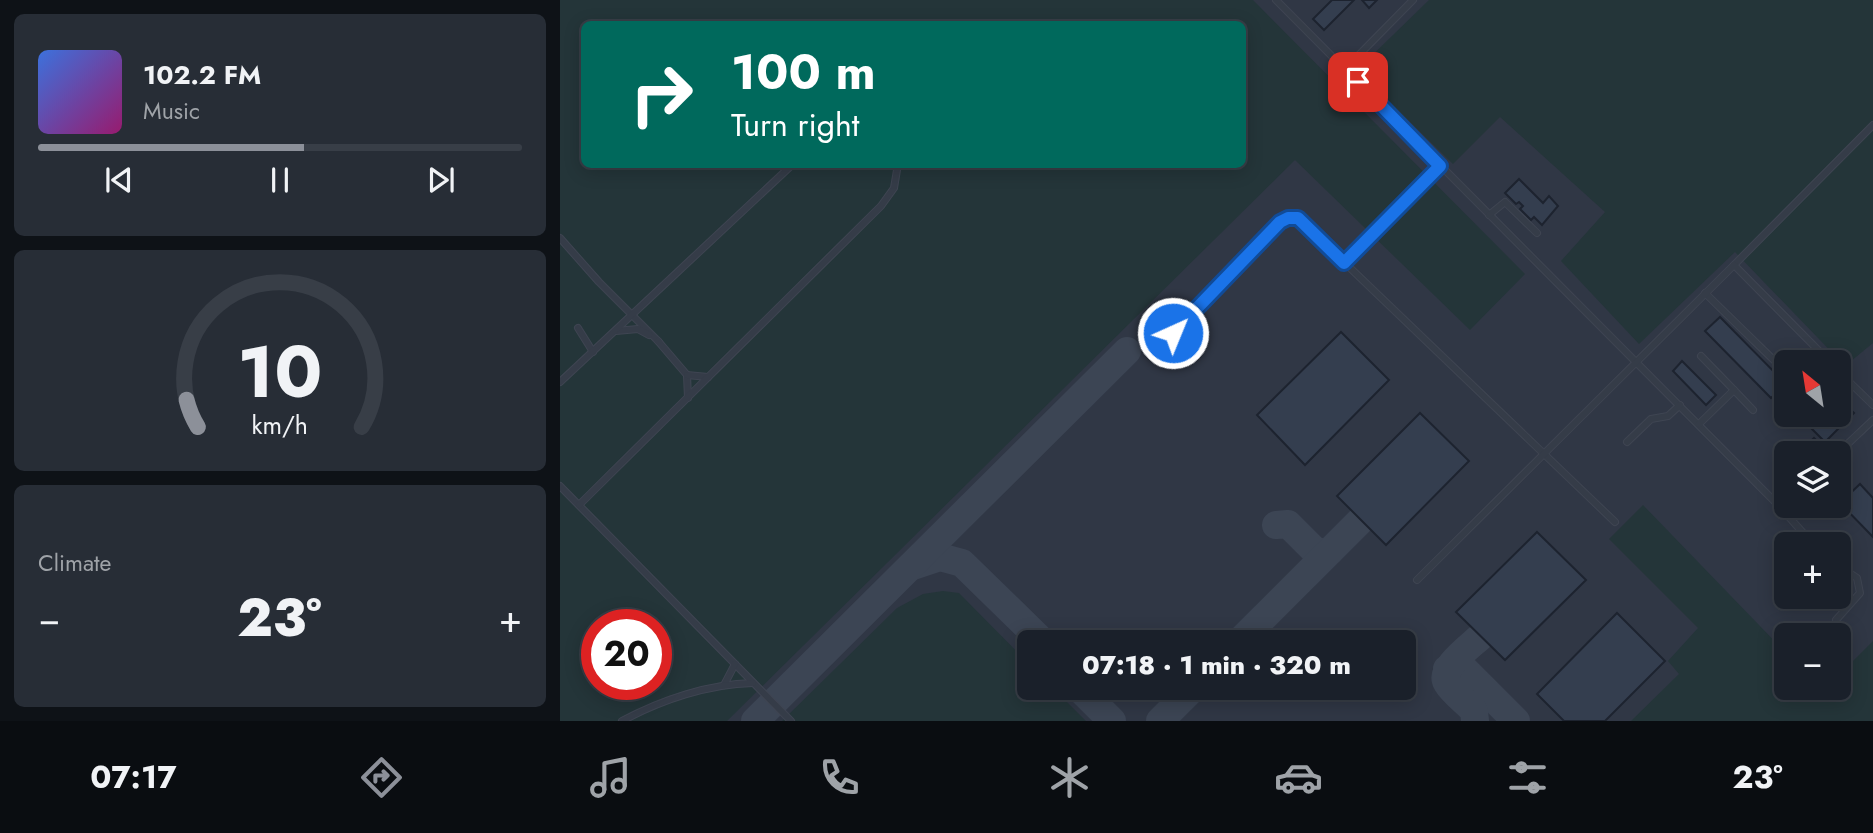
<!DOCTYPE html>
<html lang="en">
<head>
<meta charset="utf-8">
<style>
	:root { --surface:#1a202a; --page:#272d36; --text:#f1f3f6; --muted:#9fa3a8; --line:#383e47; --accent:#8c9099 }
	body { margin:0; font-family:Jost,sans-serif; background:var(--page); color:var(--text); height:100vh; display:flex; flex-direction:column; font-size:26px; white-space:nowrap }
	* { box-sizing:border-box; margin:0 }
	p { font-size:23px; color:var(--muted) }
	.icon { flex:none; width:38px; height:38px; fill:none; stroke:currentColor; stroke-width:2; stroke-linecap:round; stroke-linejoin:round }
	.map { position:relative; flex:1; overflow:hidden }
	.drawer { display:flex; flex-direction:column; gap:14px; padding:14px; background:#0e1217; width:560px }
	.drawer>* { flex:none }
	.hud { position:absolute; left:21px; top:21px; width:665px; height:147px; border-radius:10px; box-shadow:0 4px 18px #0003,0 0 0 2px var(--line); background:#00695c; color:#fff; overflow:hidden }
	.needle { width:46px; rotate:330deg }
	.tools { position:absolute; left:1214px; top:350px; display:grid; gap:14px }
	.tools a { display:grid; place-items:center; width:77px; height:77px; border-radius:10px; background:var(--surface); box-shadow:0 4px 18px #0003,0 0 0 2px var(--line); font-size:35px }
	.speed { position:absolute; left:21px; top:609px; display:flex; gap:14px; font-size:35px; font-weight:700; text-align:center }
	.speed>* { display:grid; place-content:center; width:91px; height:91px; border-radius:50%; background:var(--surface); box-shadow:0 4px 18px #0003,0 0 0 2px var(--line); line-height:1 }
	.speed .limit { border:10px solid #d22; background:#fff; color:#111 }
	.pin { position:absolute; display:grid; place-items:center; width:60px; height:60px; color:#fff; margin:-30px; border-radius:14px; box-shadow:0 4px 10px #0006 }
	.me { position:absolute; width:77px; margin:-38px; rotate:44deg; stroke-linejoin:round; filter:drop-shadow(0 0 5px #0008) }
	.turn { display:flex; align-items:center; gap:24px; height:147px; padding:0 35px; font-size:32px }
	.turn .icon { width:91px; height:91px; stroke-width:2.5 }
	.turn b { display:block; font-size:49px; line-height:60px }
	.big { font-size:52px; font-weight:800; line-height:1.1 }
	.drawer .card { flex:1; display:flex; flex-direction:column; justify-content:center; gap:10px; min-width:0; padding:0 24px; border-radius:10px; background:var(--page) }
	.drawer .dial { align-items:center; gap:0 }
	.dial svg { height:182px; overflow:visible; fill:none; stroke:var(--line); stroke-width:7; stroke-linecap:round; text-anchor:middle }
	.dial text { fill:var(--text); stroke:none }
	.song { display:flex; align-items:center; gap:21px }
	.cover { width:84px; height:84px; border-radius:10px; background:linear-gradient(135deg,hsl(220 70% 55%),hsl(320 70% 35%)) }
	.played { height:7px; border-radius:4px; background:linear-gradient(90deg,var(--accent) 55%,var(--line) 55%) }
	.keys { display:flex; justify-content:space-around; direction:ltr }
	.heat { display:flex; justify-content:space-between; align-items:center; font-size:38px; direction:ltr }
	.trip { position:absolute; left:457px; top:630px; width:399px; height:70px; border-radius:10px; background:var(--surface); box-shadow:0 4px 18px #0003,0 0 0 2px var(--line); font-weight:800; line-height:70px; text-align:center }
	.tab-bar { display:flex; height:112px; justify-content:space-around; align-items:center; background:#0a0d11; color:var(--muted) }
	.tab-bar .icon { width:49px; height:49px }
	.tab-bar .selected { color:var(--accent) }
	.tab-bar b { font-size:32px; color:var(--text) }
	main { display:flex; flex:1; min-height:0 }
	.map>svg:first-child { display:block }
	.airport { fill:#303745; fill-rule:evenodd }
	.green { fill:#243539; fill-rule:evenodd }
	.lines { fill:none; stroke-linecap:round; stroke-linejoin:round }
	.taxiway { stroke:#3c4554; stroke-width:28 }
	.building { fill:#343e4f; stroke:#1d232f; stroke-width:2 }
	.service-casing { stroke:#3f4552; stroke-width:8 }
	.service { stroke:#353c48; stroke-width:6 }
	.route-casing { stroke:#114b97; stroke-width:18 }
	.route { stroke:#1a73e8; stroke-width:12 }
</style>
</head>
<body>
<main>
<section class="drawer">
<div class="card">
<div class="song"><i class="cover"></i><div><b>102.2 FM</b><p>Music</p></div></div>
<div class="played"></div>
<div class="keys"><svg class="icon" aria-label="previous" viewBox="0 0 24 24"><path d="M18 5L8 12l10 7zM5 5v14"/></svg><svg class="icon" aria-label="pause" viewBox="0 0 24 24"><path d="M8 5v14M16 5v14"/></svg><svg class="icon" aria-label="next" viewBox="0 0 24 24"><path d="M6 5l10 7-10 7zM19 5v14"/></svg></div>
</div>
<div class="card dial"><svg viewBox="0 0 100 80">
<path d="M14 69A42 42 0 1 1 86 69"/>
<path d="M14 69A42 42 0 0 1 9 57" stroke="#8c9099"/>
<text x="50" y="56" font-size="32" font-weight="700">10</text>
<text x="50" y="72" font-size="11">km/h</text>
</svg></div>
<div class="card"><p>Climate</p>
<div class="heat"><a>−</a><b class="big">23°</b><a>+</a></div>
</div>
</section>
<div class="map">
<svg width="1313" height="721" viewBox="0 0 1313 721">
	<rect width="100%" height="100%" fill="#222a38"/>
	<path class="airport" d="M 546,0 L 1313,0 L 1313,676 L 1268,721 L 0,721 L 0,222 L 370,164 L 682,164 L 682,24 ZM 1227,362 L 1279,362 L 1279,415 L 1227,415 ZM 1227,453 L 1279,453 L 1279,506 L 1227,506 ZM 1227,544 L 1279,544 L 1279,597 L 1227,597 ZM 37,625 L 96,625 L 96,684 L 37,684 ZM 1227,635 L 1279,635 L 1279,688 L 1227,688 ZM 469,642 L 844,642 L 844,688 L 469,688 Z"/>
	<g class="green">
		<path d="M 0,0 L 693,0 L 965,274 L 910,330 L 735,160 L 167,721 L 0,721 ZM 24,24 L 682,24 L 682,164 L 24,164 ZM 37,625 L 96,625 L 96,684 L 37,684 Z"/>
		<path d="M 869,0 L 1313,0 L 1313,343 L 1285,366 L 1175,252 L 1079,344 L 1001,261 L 1045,212 L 940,117 L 893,164 L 797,70 Z"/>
		<path d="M 1083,505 L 1227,654 L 1227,688 L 1260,688 L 1263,691 L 1267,688 L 1279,688 L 1279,675 L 1313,641 L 1313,721 L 1071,721 L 1119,674 L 1108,661 L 1138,628 L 1049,539 Z"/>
		<path d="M 383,591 L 399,593 L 469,664 L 469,688 L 493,688 L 526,721 L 222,721 L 337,608 L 363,594 Z"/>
	</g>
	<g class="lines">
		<g class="taxiway">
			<path d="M 716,525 L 728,524 L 757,553 L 770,551"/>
			<path d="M 353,566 L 380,557 L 402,563 L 483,642"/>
			<path d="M 679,642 L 801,520"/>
			<path d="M 887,669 L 895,665 L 903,668 L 956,721"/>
			<path d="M 519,688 L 552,721"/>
			<path d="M 195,721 L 567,351"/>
			<path d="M 600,721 L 633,688"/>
			<path d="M 915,721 L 914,711 C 906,702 893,693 887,683 C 878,669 912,645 921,636"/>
		</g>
	</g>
	<g class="building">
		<path d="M 772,0 L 794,0 L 764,30 L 753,19 Z"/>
		<path d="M 802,0 L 817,0 L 809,8 Z"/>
		<path d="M 959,179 L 983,203 L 989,196 L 998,206 L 982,225 L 974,217 L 971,220 L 960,209 L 963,206 L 959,202 L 956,204 L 945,193 Z"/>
		<path d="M 1160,317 L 1226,384 L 1211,398 L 1145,331 Z"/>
		<path d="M 781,332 L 829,380 L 745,465 L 697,415 Z"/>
		<path d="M 1122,361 L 1156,395 L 1146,405 L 1113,371 Z"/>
		<path d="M 1279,398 L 1294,413 L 1265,442 L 1238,415 L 1260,415 L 1265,420 L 1270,415 L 1279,415 Z"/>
		<path d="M 860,413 L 909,461 L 826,545 L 777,496 Z"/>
		<path d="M 1254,438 L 1263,447 L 1257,453 L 1239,453 Z"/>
		<path d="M 1300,484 L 1313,498 L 1313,537 L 1280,503 Z"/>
		<path d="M 977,532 L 1026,580 L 945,660 L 896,612 Z"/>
		<path d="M 1057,613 L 1105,661 L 1045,721 L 1004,721 L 977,694 Z"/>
	</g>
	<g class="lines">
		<defs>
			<g id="service">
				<path d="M 716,0 L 1220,507 L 1227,502"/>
				<path d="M 785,69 L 853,0"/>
				<path d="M 929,215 L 945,202 L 977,233"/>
				<path d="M 0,238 L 39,282 L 99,342"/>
				<path d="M 784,263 L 880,166"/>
				<path d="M 1174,265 L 1313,125"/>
				<path d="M 1145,293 L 1224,370"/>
				<path d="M 18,328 L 33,352"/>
				<path d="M 56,331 L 78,329 L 89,335"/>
				<path d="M 613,333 L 714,227 L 728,218 L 738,218 L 1055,522"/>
				<path d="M 98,341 L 127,375 L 128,398"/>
				<path d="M 1279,372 L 1313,405"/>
				<path d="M 127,375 L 148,377"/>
				<path d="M 0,382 L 233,164"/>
				<path d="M 1174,390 L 1193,410"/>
				<path d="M 1139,424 L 1174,390 L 1141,356"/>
				<path d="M 1067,442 L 1091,419 L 1108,416 L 1120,405"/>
				<path d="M 1278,453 L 1313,420"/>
				<path d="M 0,486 L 231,721"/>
				<path d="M 19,505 L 321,206 L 334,188 L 338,164"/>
				<path d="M 1220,507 L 1253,544"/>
				<path d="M 857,580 L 1174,265 L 1270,362"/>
				<path d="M 1276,620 L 1300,593 L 1297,578 L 1279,566"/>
				<path d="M 164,685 L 175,664"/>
				<path d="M 62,721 C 101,700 148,684 193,683"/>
			</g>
		</defs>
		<use href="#service" class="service-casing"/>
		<use href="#service" class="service"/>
	</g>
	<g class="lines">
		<defs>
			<path id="route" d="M 613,333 L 720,222 L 728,218 L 738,218 L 784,263 L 880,166 L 798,82"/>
		</defs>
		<use href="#route" class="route-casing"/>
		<use href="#route" class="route"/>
	</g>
</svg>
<div class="tools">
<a><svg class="needle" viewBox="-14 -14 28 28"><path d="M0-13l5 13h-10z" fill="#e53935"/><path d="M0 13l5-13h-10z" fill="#9fa3a8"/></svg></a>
<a><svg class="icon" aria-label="layers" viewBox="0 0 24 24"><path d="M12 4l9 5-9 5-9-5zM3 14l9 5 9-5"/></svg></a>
<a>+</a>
<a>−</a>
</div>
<div class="speed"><div class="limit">20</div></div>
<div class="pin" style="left:798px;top:82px;background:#d93025"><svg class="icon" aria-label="arrive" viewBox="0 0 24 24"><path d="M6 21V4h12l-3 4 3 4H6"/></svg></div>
<svg class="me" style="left:613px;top:333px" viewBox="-20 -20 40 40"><circle r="17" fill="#1a73e8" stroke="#fff" stroke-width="3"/><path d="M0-11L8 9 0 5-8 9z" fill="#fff"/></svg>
<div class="trip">07:18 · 1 min · 320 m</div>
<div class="hud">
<div class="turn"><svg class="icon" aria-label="right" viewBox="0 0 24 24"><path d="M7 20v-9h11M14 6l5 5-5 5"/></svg><div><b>100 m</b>Turn right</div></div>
</div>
</div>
</main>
<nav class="tab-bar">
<b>07:17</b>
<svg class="icon selected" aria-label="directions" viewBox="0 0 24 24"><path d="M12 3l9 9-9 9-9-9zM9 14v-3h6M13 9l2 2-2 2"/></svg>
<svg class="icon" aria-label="music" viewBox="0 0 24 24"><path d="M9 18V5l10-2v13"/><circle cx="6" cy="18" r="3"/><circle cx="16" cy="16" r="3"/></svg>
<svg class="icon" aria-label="phone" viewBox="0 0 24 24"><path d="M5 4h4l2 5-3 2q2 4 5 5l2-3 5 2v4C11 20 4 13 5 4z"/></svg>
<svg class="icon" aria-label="climate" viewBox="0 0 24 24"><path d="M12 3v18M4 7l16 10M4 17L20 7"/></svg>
<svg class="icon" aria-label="car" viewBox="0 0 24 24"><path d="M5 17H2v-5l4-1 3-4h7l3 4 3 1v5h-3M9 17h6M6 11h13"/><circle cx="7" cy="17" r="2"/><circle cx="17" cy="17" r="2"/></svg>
<svg class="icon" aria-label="filters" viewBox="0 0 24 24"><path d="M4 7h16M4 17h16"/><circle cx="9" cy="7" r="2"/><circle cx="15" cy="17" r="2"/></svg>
<b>23°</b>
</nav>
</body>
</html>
